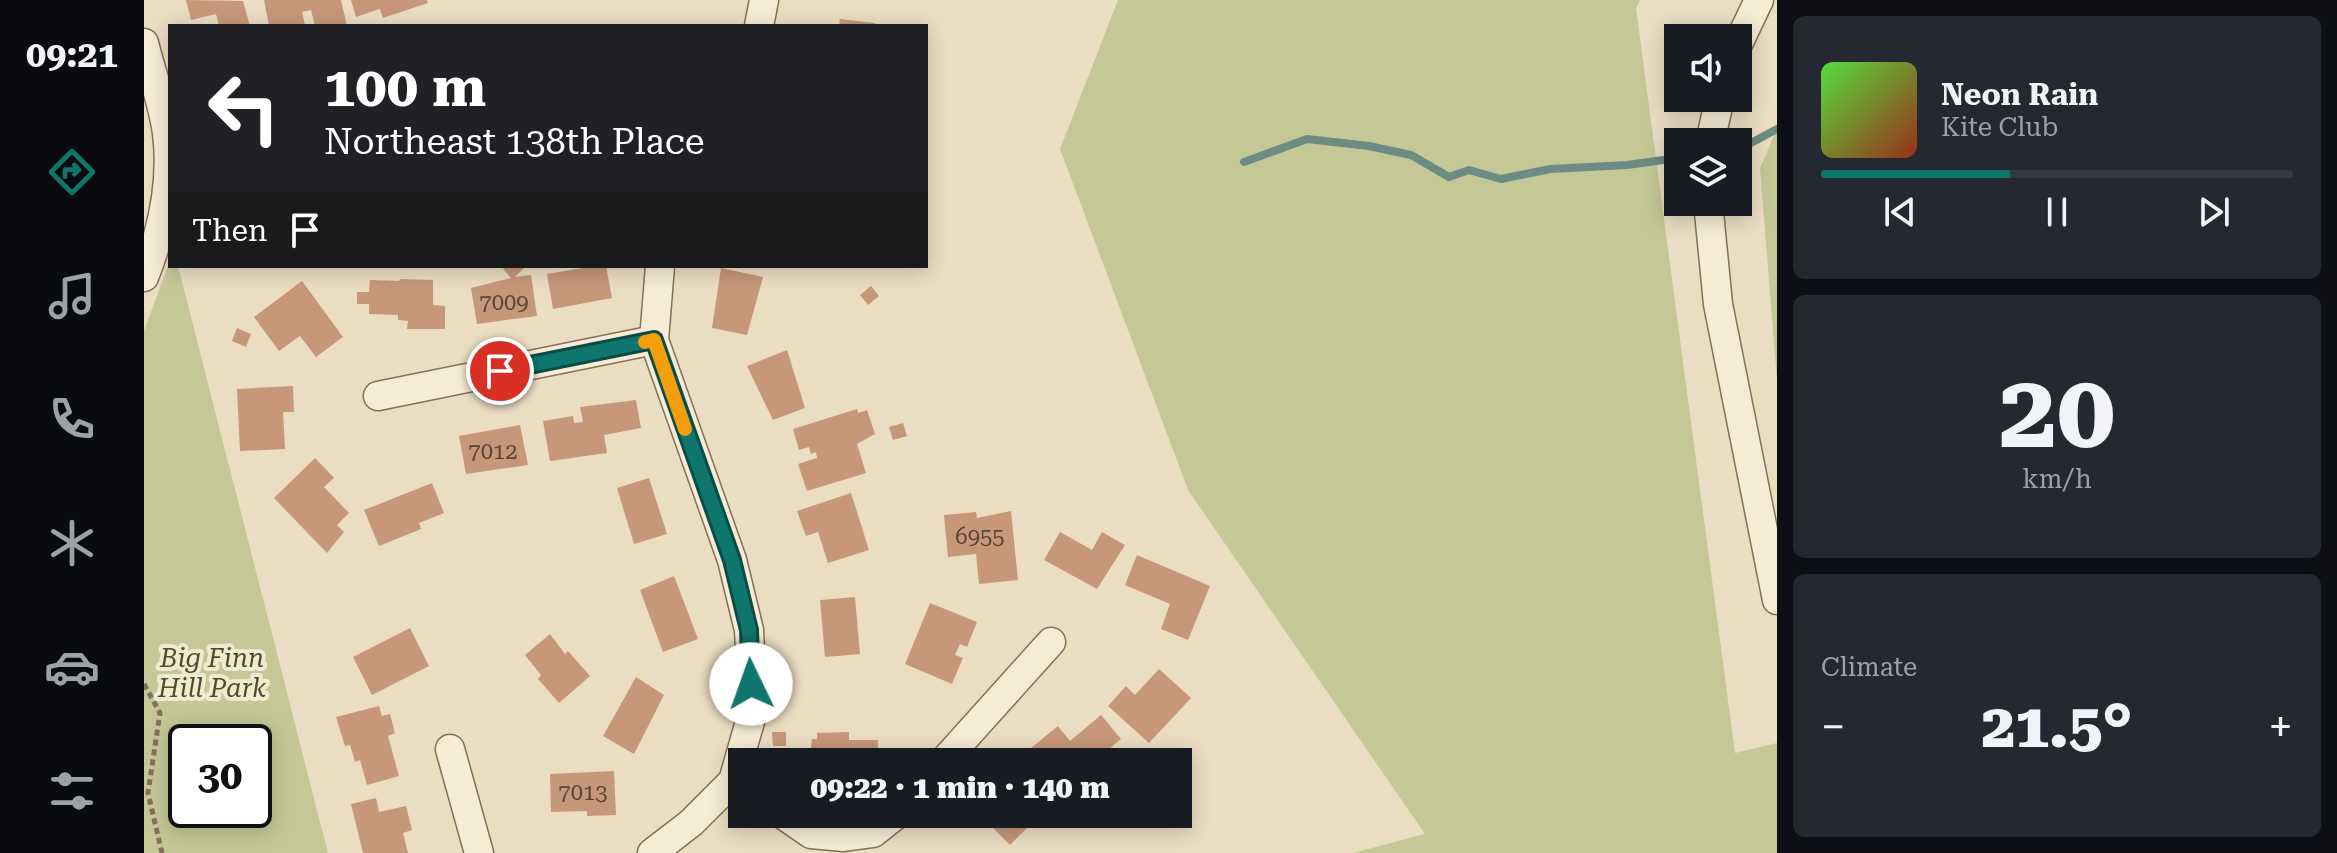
<!DOCTYPE html>
<html lang="en">
<head>
<meta charset="utf-8">
<style>
	:root { --surface:#171b24; --page:#242831; --text:#f1f3f6; --muted:#9ea1a6; --line:#363941; --accent:#0f766e }
	body { margin:0; font-family:"Roboto Serif",serif; background:var(--page); color:var(--text); height:100vh; display:flex; flex-direction:column; font-size:30px; white-space:nowrap }
	* { box-sizing:border-box; margin:0 }
	p { font-size:26px; color:var(--muted) }
	.icon { flex:none; width:44px; height:44px; fill:none; stroke:currentColor; stroke-width:2; stroke-linecap:round; stroke-linejoin:round }
	.map { position:relative; flex:1; overflow:hidden }
	.drawer { display:flex; flex-direction:column; gap:16px; padding:16px; background:#0d0f14; width:560px }
	.drawer>* { flex:none }
	.hud { position:absolute; left:24px; top:24px; width:760px; height:244px; border-radius:0px; box-shadow:0 4px 20px #0003; background:#202124; color:#fff; overflow:hidden }
	.tools { position:absolute; left:1520px; top:24px; display:grid; gap:16px }
	.tools a { display:grid; place-items:center; width:88px; height:88px; border-radius:0px; background:var(--surface); box-shadow:0 4px 20px #0003; font-size:40px }
	.speed { position:absolute; left:24px; top:724px; display:flex; gap:16px; font-size:40px; font-weight:700; text-align:center }
	.speed>* { display:grid; place-content:center; width:104px; height:104px; border-radius:50%; background:var(--surface); box-shadow:0 4px 20px #0003; line-height:1 }
	.speed .limit { border:4px solid #111; border-radius:12px; background:#fff; color:#111 }
	.pin { position:absolute; display:grid; place-items:center; width:68px; height:68px; color:#fff; margin:-34px; border:4px solid #fff; border-radius:50%; box-shadow:0 2px 8px #0007 }
	.me { position:absolute; width:88px; margin:-44px; rotate:357deg; stroke-linejoin:round; filter:drop-shadow(0 0 6px #0008) }
	.turn { display:flex; align-items:center; gap:28px; height:168px; padding:0 24px; font-size:36px }
	.turn .icon { width:104px; height:104px; stroke-width:2.5 }
	.turn b { display:block; font-size:56px; line-height:68px }
	.then { display:flex; align-items:center; height:76px; padding:0 24px; background:#0003; gap:16px; font-size:30px }
	.big { font-size:60px; font-weight:800; line-height:1.1 }
	.drawer .card { flex:1; display:flex; flex-direction:column; justify-content:center; gap:12px; min-width:0; padding:0 28px; border-radius:12px; background:var(--page) }
	.drawer .dial { align-items:center; gap:0 }
	.dial b { font-size:104px; line-height:1 }
	.song { display:flex; align-items:center; gap:24px }
	.cover { width:96px; height:96px; border-radius:12px; background:linear-gradient(135deg,hsl(110 70% 55%),hsl(10 70% 35%)) }
	.played { height:8px; border-radius:4px; background:linear-gradient(90deg,var(--accent) 40%,var(--line) 40%) }
	.keys { display:flex; justify-content:space-around; direction:ltr }
	.heat { display:flex; justify-content:space-between; align-items:center; font-size:44px; direction:ltr }
	.trip { position:absolute; left:584px; top:748px; width:464px; height:80px; border-radius:0px; background:var(--surface); box-shadow:0 4px 20px #0003; font-weight:800; line-height:80px; text-align:center }
	main { display:flex; flex:1; min-height:0 }
	.menu { display:flex; flex-direction:column; width:144px; justify-content:space-around; align-items:center; background:#090b0e; color:var(--muted) }
	.menu .icon { width:56px; height:56px }
	.menu .active { color:var(--accent) }
	.menu b { font-size:36px; color:var(--text) }
	.map>svg:first-child { display:block }
	.green { fill:#c4c897; fill-rule:evenodd }
	.lines { fill:none; stroke-linecap:round; stroke-linejoin:round }
	.stream { stroke:#6c8b82; stroke-width:8 }
	.building { fill:#c7977a }
	.street-casing { stroke:#846f5a; stroke-width:31 }
	.path { stroke:#846f5a; stroke-width:5; stroke-dasharray:6 4; stroke-linecap:butt }
	.street { stroke:#f6ebd5; stroke-width:28 }
	.route-casing { stroke:#0a4d48; stroke-width:20 }
	.route { stroke:#0f766e; stroke-width:14 }
	.slow { stroke:#f59e0b; stroke-width:14 }
	.labels { text-anchor:middle; stroke-width:8; stroke-linejoin:round; paint-order:stroke }
	.number-label { font-size:22px; fill:#594435 }
	.park-label { font-size:26px; font-style:italic; fill:#475026; stroke:#f3e8d1 }
</style>
</head>
<body>
<main>
<nav class="menu">
<b>09:21</b>
<svg class="icon active" aria-label="directions" viewBox="0 0 24 24"><path d="M12 3l9 9-9 9-9-9zM9 14v-3h6M13 9l2 2-2 2"/></svg>
<svg class="icon" aria-label="music" viewBox="0 0 24 24"><path d="M9 18V5l10-2v13"/><circle cx="6" cy="18" r="3"/><circle cx="16" cy="16" r="3"/></svg>
<svg class="icon" aria-label="phone" viewBox="0 0 24 24"><path d="M5 4h4l2 5-3 2q2 4 5 5l2-3 5 2v4C11 20 4 13 5 4z"/></svg>
<svg class="icon" aria-label="climate" viewBox="0 0 24 24"><path d="M12 3v18M4 7l16 10M4 17L20 7"/></svg>
<svg class="icon" aria-label="car" viewBox="0 0 24 24"><path d="M5 17H2v-5l4-1 3-4h7l3 4 3 1v5h-3M9 17h6M6 11h13"/><circle cx="7" cy="17" r="2"/><circle cx="17" cy="17" r="2"/></svg>
<svg class="icon" aria-label="filters" viewBox="0 0 24 24"><path d="M4 7h16M4 17h16"/><circle cx="9" cy="7" r="2"/><circle cx="15" cy="17" r="2"/></svg>
</nav>
<div class="map">
<svg width="1633" height="853" viewBox="0 0 1633 853">
	<rect width="100%" height="100%" fill="#ebddc2"/>
	<g class="green">
		<path d="M 974,0 L 1496,0 L 1492,8 L 1591,753 L 1633,743 L 1633,853 L 1209,853 L 1281,834 L 1044,490 L 916,149 Z"/>
		<path d="M 1633,129 L 1633,381 L 1616,168 Z"/>
		<path d="M 26,260 L 26,266 L 34,266 L 184,853 L 0,853 L 0,331 ZM 110,742 L 110,810 L 42,810 L 42,742 Z"/>
	</g>
	<g class="lines">
		<g class="stream">
			<path d="M 1594,150 L 1633,129"/>
			<path d="M 1100,162 L 1163,139 L 1225,146 L 1267,155 L 1305,177 L 1325,170 L 1357,179 L 1406,169 L 1483,165 L 1534,158"/>
		</g>
	</g>
	<g class="building">
		<path d="M 42,0 L 99,1 L 106,26 L 75,26 L 72,14 L 47,20 Z"/>
		<path d="M 120,0 L 197,0 L 203,26 L 171,26 L 167,10 L 158,12 L 161,25 L 125,26 Z"/>
		<path d="M 207,0 L 283,0 L 284,3 L 239,18 L 236,9 L 212,17 Z"/>
		<path d="M 696,19 L 731,23 L 730,26 L 695,26 Z"/>
		<path d="M 363,266 L 382,266 L 371,277 L 387,275 L 393,316 L 333,324 L 327,288 L 367,278 L 359,269 Z"/>
		<path d="M 450,266 L 462,266 L 468,298 L 409,309 L 403,274 Z"/>
		<path d="M 577,268 L 619,277 L 603,335 L 568,328 Z"/>
		<path d="M 256,279 L 289,280 L 289,305 L 301,306 L 301,329 L 263,329 L 264,321 L 254,320 L 254,315 L 225,314 L 225,304 L 213,304 L 213,292 L 225,292 L 226,280 L 255,281 Z"/>
		<path d="M 158,281 L 199,337 L 172,357 L 156,336 L 135,351 L 110,317 Z"/>
		<path d="M 727,286 L 735,296 L 724,305 L 716,295 Z"/>
		<path d="M 93,328 L 107,334 L 102,347 L 88,341 Z"/>
		<path d="M 643,350 L 661,408 L 629,420 L 603,366 Z"/>
		<path d="M 149,386 L 150,412 L 139,412 L 141,449 L 96,451 L 93,389 Z"/>
		<path d="M 492,400 L 497,428 L 460,435 L 463,453 L 406,461 L 399,421 L 429,416 L 430,423 L 439,422 L 436,407 Z"/>
		<path d="M 713,409 L 714,413 L 723,410 L 731,434 L 713,444 L 722,473 L 663,491 L 654,464 L 673,458 L 672,452 L 667,454 L 665,447 L 655,450 L 649,429 Z"/>
		<path d="M 759,423 L 763,436 L 749,440 L 745,427 Z"/>
		<path d="M 376,425 L 384,465 L 322,474 L 315,436 Z"/>
		<path d="M 171,458 L 190,478 L 180,487 L 205,513 L 193,525 L 200,532 L 183,553 L 130,498 Z"/>
		<path d="M 505,478 L 523,534 L 490,544 L 473,488 Z"/>
		<path d="M 288,483 L 300,513 L 275,523 L 277,529 L 235,546 L 220,510 Z"/>
		<path d="M 707,493 L 725,550 L 684,563 L 674,532 L 662,536 L 653,511 Z"/>
		<path d="M 867,511 L 874,580 L 835,584 L 832,554 L 804,557 L 800,515 L 832,512 L 833,518 Z"/>
		<path d="M 916,532 L 948,550 L 958,532 L 981,545 L 953,589 L 900,560 Z"/>
		<path d="M 993,555 L 1066,586 L 1044,640 L 1017,629 L 1026,604 L 981,585 Z"/>
		<path d="M 530,576 L 554,639 L 519,652 L 496,590 Z"/>
		<path d="M 711,597 L 716,654 L 681,657 L 676,600 Z"/>
		<path d="M 786,603 L 833,622 L 823,647 L 816,644 L 811,655 L 819,658 L 808,684 L 761,664 Z"/>
		<path d="M 266,628 L 285,666 L 228,695 L 209,657 Z"/>
		<path d="M 406,634 L 421,654 L 424,651 L 446,676 L 415,703 L 394,679 L 397,675 L 381,655 Z"/>
		<path d="M 1015,669 L 1047,698 L 1005,743 L 964,706 L 982,686 L 991,695 Z"/>
		<path d="M 492,677 L 520,695 L 490,754 L 459,736 Z"/>
		<path d="M 235,706 L 238,716 L 246,714 L 251,733 L 244,736 L 255,776 L 223,785 L 216,760 L 211,762 L 206,745 L 201,746 L 192,717 Z"/>
		<path d="M 957,715 L 977,739 L 949,762 L 889,762 L 881,753 L 914,726 L 926,741 Z"/>
		<path d="M 628,732 L 642,732 L 642,746 L 629,746 Z"/>
		<path d="M 705,732 L 705,740 L 734,740 L 734,759 L 731,762 L 665,762 L 668,739 L 673,739 L 673,733 Z"/>
		<path d="M 470,771 L 472,815 L 443,816 L 443,811 L 407,812 L 406,774 Z"/>
		<path d="M 232,798 L 235,812 L 262,806 L 268,830 L 259,833 L 264,853 L 219,853 L 207,804 Z"/>
		<path d="M 835,814 L 897,814 L 866,845 Z"/>
	</g>
	<g class="lines">
		<defs>
			<g id="street">
				<path d="M 615,26 L 620,0"/>
				<path d="M 0,43 C 7,72 19,103 23,133 C 29,182 18,232 0,277"/>
				<path d="M 1594,44 L 1615,0"/>
				<path d="M 1566,142 L 1576,98"/>
				<path d="M 1564,202 L 1574,304 L 1633,600"/>
				<path d="M 516,266 L 510,340 L 588,560 L 605,630 L 609,711 L 589,781"/>
				<path d="M 234,396 L 510,340"/>
				<path d="M 306,749 L 335,853"/>
				<path d="M 799,762 L 907,642"/>
				<path d="M 638,814 L 667,834 L 700,837 L 729,833 L 753,814"/>
				<path d="M 508,853 L 547,823 L 589,781 L 598,787"/>
			</g>
		</defs>
		<use href="#street" class="street-casing"/>
		<path class="path" d="M 0,684 L 16,713 L 4,793 L 18,853"/>
		<use href="#street" class="street"/>
	</g>
	<g class="lines">
		<defs>
			<path id="route" d="M 356,371 L 510,340 L 588,560 L 605,630 L 607,684"/>
		</defs>
		<use href="#route" class="route-casing"/>
		<use href="#route" class="route"/>
		<path class="slow" d="M 501,342 L 510,340 L 541,429"/>
	</g>
	<g class="labels">
		<g class="number-label">
			<text x="360" y="310">7009</text>
			<text x="349" y="459">7012</text>
			<text x="836" y="544">6955</text>
			<text x="439" y="800">7013</text>
		</g>
		<g class="park-label">
			<text x="68" y="667">Big Finn<tspan x="68" dy="30">Hill Park</tspan></text>
		</g>
	</g>
</svg>
<div class="tools">
<a><svg class="icon" aria-label="sound" viewBox="0 0 24 24"><path d="M4 9h4l5-4v14l-5-4H4zM17 9q2 3 0 6"/></svg></a>
<a><svg class="icon" aria-label="layers" viewBox="0 0 24 24"><path d="M12 4l9 5-9 5-9-5zM3 14l9 5 9-5"/></svg></a>
</div>
<div class="speed"><div class="limit">30</div></div>
<div class="pin" style="left:356px;top:371px;background:#d93025"><svg class="icon" aria-label="arrive" viewBox="0 0 24 24"><path d="M6 21V4h12l-3 4 3 4H6"/></svg></div>
<svg class="me" style="left:607px;top:684px" viewBox="-20 -20 40 40"><circle r="19" fill="#fff"/><path d="M0-13L10 11 0 6-10 11z" fill="#0f766e"/></svg>
<div class="trip">09:22 · 1 min · 140 m</div>
<div class="hud">
<div class="turn"><svg class="icon" aria-label="left" viewBox="0 0 24 24"><path d="M17 20v-9H6M10 6l-5 5 5 5"/></svg><div><b>100 m</b>Northeast 138th Place</div></div>
<div class="then">Then<svg class="icon" aria-label="arrive" viewBox="0 0 24 24"><path d="M6 21V4h12l-3 4 3 4H6"/></svg></div>
</div>
</div>
<section class="drawer">
<div class="card">
<div class="song"><i class="cover"></i><div><b>Neon Rain</b><p>Kite Club</p></div></div>
<div class="played"></div>
<div class="keys"><svg class="icon" aria-label="previous" viewBox="0 0 24 24"><path d="M18 5L8 12l10 7zM5 5v14"/></svg><svg class="icon" aria-label="pause" viewBox="0 0 24 24"><path d="M8 5v14M16 5v14"/></svg><svg class="icon" aria-label="next" viewBox="0 0 24 24"><path d="M6 5l10 7-10 7zM19 5v14"/></svg></div>
</div>
<div class="card dial"><b>20</b><p>km/h</p></div>
<div class="card"><p>Climate</p>
<div class="heat"><a>−</a><b class="big">21.5°</b><a>+</a></div>
</div>
</section>
</main>
</body>
</html>
